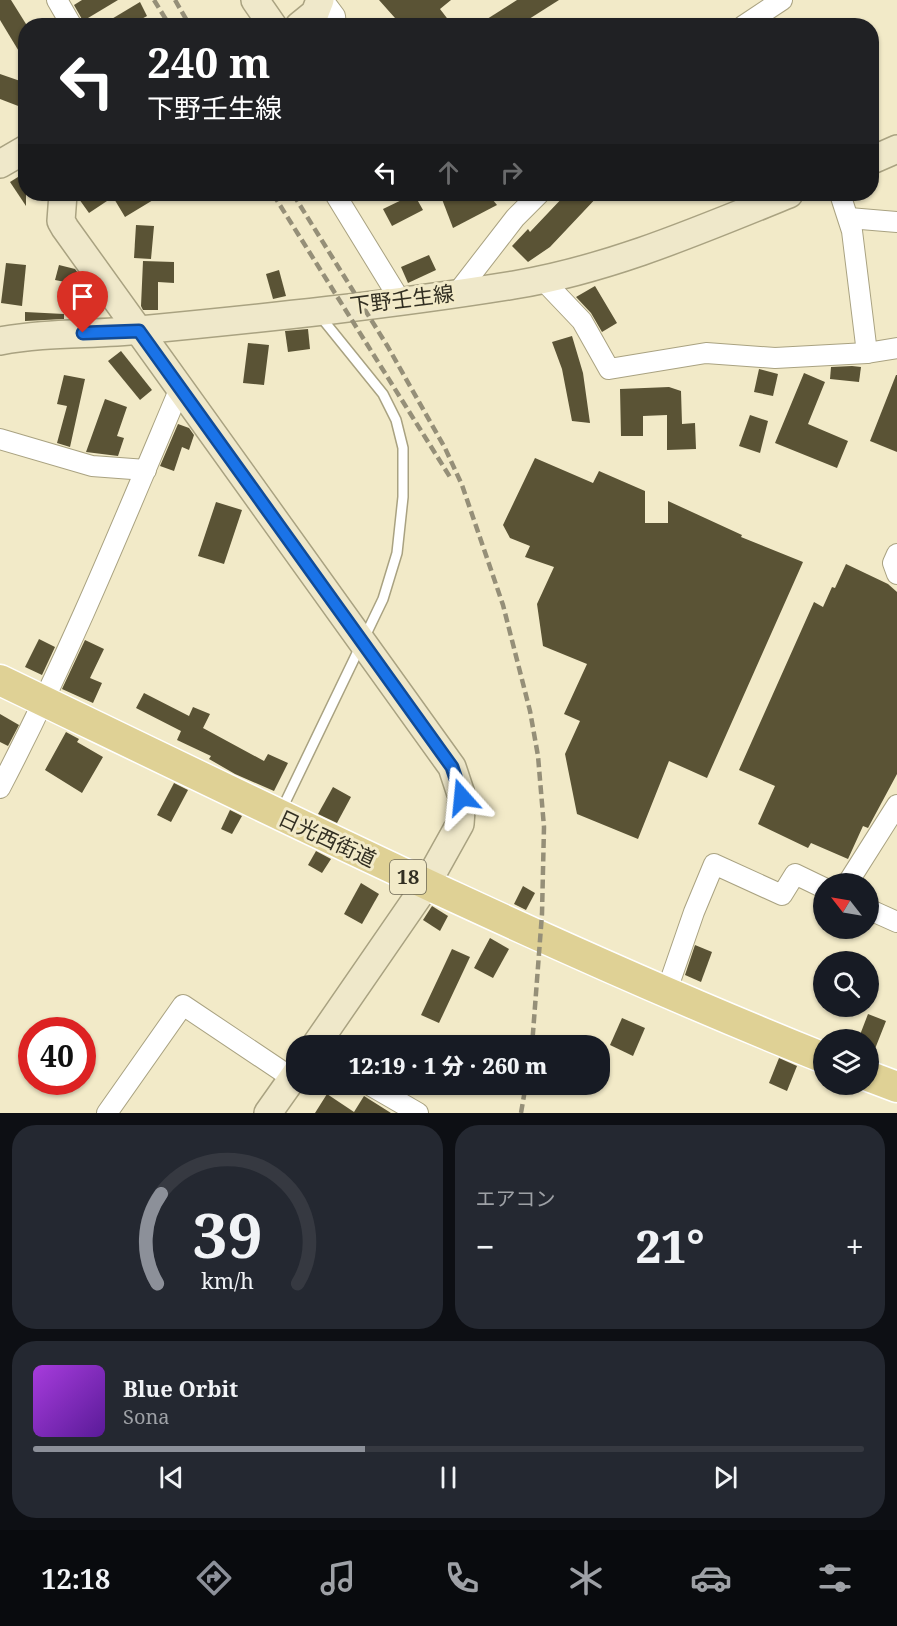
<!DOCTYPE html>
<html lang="ja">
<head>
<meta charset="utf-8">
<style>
	:root { --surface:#171b24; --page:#242831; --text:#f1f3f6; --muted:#9ea1a6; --line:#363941; --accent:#8c9099 }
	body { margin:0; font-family:"Noto Serif","Noto Sans JP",serif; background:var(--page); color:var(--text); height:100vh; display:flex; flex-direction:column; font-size:22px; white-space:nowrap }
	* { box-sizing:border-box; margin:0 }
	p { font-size:20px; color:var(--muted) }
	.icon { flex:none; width:33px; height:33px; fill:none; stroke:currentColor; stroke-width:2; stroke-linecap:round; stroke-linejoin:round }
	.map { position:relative; height:1113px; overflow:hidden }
	.drawer { display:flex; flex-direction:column; gap:12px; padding:12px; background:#0d0f14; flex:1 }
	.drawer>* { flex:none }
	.banner { position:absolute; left:18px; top:18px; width:861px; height:183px; border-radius:24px; box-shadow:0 2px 4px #0004; background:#202124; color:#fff; overflow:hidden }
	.needle { width:39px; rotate:301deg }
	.tools { position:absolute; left:813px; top:873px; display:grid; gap:12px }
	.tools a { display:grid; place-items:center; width:66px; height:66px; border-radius:50%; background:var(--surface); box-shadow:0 2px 4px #0004; font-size:30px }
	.speed { position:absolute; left:18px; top:1017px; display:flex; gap:12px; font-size:30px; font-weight:700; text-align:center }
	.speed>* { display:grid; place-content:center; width:78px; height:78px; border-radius:50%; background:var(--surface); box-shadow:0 2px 4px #0004; line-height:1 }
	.speed .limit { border:9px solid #d22; background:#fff; color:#111 }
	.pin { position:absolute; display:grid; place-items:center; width:51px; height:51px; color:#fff; margin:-62px -26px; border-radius:50% 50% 50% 0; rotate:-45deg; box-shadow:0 0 6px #0007 }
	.pin .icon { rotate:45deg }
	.me { position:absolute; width:66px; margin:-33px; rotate:342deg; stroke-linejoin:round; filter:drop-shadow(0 0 4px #0008) }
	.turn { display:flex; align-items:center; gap:21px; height:126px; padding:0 30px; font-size:27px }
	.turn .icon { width:78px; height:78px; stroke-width:2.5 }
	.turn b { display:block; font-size:42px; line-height:51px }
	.lanes { display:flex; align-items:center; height:57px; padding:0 30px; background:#0003; justify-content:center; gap:30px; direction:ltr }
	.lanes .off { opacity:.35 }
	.big { font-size:45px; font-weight:800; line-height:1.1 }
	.drawer .widget { flex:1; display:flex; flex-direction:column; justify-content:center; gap:9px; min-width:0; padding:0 21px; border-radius:24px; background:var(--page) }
	.drawer .dial { align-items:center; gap:0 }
	.dial svg { height:156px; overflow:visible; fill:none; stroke:var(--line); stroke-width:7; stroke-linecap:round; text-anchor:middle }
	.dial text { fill:var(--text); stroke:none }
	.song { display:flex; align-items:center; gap:18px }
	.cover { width:72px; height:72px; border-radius:9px; background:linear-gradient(135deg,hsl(280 70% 55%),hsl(270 70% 35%)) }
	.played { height:6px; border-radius:3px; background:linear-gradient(90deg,var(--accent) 40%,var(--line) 40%) }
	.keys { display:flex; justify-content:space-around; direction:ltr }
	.heat { display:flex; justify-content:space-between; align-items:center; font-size:33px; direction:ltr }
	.drawer .tiles { flex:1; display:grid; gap:12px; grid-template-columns:1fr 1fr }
	.widget:last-child { grid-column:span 2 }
	.trip { position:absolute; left:286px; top:1035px; width:324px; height:60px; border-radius:24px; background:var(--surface); box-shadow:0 2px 4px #0004; font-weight:800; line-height:60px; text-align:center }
	.tab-bar { display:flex; height:96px; justify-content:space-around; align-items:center; background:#090b0e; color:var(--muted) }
	.tab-bar .icon { width:42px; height:42px }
	.tab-bar .on { color:var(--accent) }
	.tab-bar b { font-size:27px; color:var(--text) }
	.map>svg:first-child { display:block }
	.building { fill:#5a5335 }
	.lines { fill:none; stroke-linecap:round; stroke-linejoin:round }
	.lane-casing { stroke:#a9a281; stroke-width:12 }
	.street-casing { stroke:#a9a281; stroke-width:22 }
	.secondary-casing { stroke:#a9a281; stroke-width:30 }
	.primary-casing { stroke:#fff; stroke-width:33 }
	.lane { stroke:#fff; stroke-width:9 }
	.street { stroke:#fff; stroke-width:20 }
	.secondary { stroke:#efe8ca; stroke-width:27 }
	.primary { stroke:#dfd195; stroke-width:30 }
	.rail { stroke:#958f78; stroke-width:4.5; stroke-dasharray:9 4.5; stroke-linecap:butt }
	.route-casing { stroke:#114b97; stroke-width:15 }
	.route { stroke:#1a73e8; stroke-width:10 }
	.labels { text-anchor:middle; stroke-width:6; stroke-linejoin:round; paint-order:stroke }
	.shield { fill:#f2eac8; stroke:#6c6754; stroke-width:1.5 }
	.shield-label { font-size:20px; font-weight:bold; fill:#322f22 }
	.street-label { font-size:21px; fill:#322f22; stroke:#f2eac8 }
</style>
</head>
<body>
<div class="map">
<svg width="897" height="1113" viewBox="0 0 897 1113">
	<rect width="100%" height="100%" fill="#f2eac8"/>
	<g class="building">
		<path d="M 0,0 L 11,0 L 26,24 L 26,63 L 0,20 Z"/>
		<path d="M 82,0 L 118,0 L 83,21 L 74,5 Z"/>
		<path d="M 379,0 L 451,0 L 440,9 L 453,26 L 385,26 L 395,18 Z"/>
		<path d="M 517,0 L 559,0 L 518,26 L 476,26 Z"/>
		<path d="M 140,2 L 147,16 L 129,26 L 100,26 Z"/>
		<path d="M 0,74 L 26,83 L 26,109 L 0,99 Z"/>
		<path d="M 26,172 L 26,206 L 10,182 Z"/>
		<path d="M 86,194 L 163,194 L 125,217 L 113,197 L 89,213 L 79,199 Z"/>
		<path d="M 414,194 L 423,210 L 392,226 L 383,209 Z"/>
		<path d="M 440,194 L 488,194 L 497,205 L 453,228 Z"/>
		<path d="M 566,194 L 600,194 L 550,247 L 528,262 L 512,246 L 528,229 L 530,232 Z"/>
		<path d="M 136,225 L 154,226 L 151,259 L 134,258 Z"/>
		<path d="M 429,255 L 436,270 L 408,283 L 401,267 Z"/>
		<path d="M 143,261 L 174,262 L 174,283 L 158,282 L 158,310 L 143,310 L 141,306 Z"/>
		<path d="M 6,263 L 26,265 L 22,306 L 1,303 Z"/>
		<path d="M 59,265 L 75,269 L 78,273 L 75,284 L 55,280 Z"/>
		<path d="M 279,270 L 286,296 L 273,299 L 266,274 Z"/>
		<path d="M 595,286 L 617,323 L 602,332 L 591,313 L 576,297 Z"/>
		<path d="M 25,312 L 64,314 L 64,319 L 25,321 Z"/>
		<path d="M 308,329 L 310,349 L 288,352 L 285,331 Z"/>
		<path d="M 572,336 L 583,373 L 590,423 L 572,421 L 562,369 L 552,342 Z"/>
		<path d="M 248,343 L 269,345 L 264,385 L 243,383 Z"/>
		<path d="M 121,351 L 152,390 L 140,400 L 108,361 Z"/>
		<path d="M 852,366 L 861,367 L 859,382 L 830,379 L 831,367 Z"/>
		<path d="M 759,369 L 778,374 L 773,396 L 754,392 Z"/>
		<path d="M 804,373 L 825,382 L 808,424 L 848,441 L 837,468 L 775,443 Z"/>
		<path d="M 64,375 L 85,379 L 70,447 L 57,443 L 67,406 L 57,404 Z"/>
		<path d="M 896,375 L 897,375 L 897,452 L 870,441 Z"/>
		<path d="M 669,387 L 681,391 L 682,424 L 695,423 L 696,449 L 667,450 L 667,415 L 643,416 L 643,436 L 621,436 L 620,389 Z"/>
		<path d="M 105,399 L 127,407 L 117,436 L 124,438 L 118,456 L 86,452 Z"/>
		<path d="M 750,415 L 768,421 L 760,453 L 739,446 Z"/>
		<path d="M 178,424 L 189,428 L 194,435 L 189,450 L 182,447 L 174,471 L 160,466 Z"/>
		<path d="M 535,458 L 593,483 L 599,471 L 645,491 L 645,523 L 668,523 L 668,501 L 742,535 L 741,537 L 803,562 L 707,778 L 669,761 L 638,839 L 577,814 L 565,754 L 580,721 L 564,714 L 587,664 L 543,646 L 537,604 L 554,567 L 525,557 L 530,546 L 510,538 L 503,525 Z"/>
		<path d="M 216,502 L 242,510 L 224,564 L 198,556 Z"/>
		<path d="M 846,564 L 888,584 L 897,592 L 897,774 L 868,828 L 863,826 L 848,859 L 811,843 L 808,848 L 758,824 L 775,786 L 739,770 L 814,602 L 823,607 L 832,587 L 835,588 Z"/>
		<path d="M 39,639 L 55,647 L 42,675 L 25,667 Z"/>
		<path d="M 85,640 L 104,649 L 90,678 L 102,683 L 93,703 L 62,689 Z"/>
		<path d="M 144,693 L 189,716 L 193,707 L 210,714 L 203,728 L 264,761 L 268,754 L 288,763 L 274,791 L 235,774 L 209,759 L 211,756 L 177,740 L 181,731 L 136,708 Z"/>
		<path d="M 0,714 L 19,725 L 8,746 L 0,742 Z"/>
		<path d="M 66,732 L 79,739 L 77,742 L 103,757 L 82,793 L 45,770 Z"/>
		<path d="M 174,783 L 188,790 L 171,822 L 157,815 Z"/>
		<path d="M 333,787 L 351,797 L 337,823 L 318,814 Z"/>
		<path d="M 230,810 L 242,816 L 232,834 L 221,829 Z"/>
		<path d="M 316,851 L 331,859 L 322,873 L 308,865 Z"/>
		<path d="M 361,883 L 379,894 L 362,924 L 344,914 Z"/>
		<path d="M 523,886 L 535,893 L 526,910 L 514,904 Z"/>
		<path d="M 432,906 L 448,916 L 440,931 L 423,920 Z"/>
		<path d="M 490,938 L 509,949 L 493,978 L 474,968 Z"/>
		<path d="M 695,945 L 712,952 L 701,982 L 685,975 Z"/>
		<path d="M 452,949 L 470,957 L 439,1023 L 421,1015 Z"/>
		<path d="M 868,1014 L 886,1021 L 871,1059 L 868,1059 L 868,1040 L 858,1040 Z"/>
		<path d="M 622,1018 L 645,1028 L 633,1056 L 610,1045 Z"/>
		<path d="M 779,1058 L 797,1066 L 787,1091 L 769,1083 Z"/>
		<path d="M 327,1094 L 354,1112 L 364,1096 L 391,1113 L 315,1113 Z"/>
	</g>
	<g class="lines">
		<defs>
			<path id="lane" d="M 281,811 L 383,599 L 397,553 L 403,497 L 403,448 L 396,420 L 383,394 L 320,316"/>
			<g id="street">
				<path d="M 57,0 L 72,26"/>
				<path d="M 323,0 L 335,16 L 336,26"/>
				<path d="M 743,26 L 782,0"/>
				<path d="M 335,194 L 400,300"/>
				<path d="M 840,194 L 852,231 L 867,353"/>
				<path d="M 849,218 L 897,222"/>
				<path d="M 542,279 L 582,321 L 609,369 L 706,353 L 775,358 L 867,353 L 897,348"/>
				<path d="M 457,293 L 515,218 L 539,194"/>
				<path d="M 0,439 L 92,466 L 146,470"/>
				<path d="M 897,554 L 893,563 L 897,574"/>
				<path d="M 0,788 C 68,658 123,523 180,388"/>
				<path d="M 847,884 L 897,805"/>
				<path d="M 868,909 L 897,922"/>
				<path d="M 666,993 L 694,912 L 714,864 L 782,895 L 795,874 L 824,888"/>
				<path d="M 368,1084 L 418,1113"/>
				<path d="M 107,1113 L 183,1005 L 292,1078"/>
			</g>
			<g id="secondary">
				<path d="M 255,0 L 273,26"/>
				<path d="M 299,26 L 315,13 L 320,0"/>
				<path d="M 872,160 L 897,149"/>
				<path d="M 0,164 L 26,149"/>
				<path d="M 63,194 L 61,221 L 65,228 L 452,767 L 462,797 L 460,824 L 426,885 L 315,1046"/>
				<path d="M 0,341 C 46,332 93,335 140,330 C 265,318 390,305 514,285 C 610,269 700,230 789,194"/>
				<path d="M 268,1113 L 297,1072"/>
			</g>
			<g id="primary">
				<path d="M 0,680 C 272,811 543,945 824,1058"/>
				<path d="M 868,1076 L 897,1087"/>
			</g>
		</defs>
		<use href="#lane" class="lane-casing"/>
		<use href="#street" class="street-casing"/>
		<use href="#secondary" class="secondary-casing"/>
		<use href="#primary" class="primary-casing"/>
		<use href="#lane" class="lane"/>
		<use href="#street" class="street"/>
		<use href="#secondary" class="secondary"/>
		<use href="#primary" class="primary"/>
		<g class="rail">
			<path d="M 154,0 L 170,26"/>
			<path d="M 175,0 L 190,26"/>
			<path d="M 273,194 L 450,477"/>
			<path d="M 293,194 L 388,347 L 445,448 L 462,485 L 503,605 L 530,711 L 538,756 L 544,827 L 542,914 L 532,1046"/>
			<path d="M 521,1113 L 526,1084"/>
		</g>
	</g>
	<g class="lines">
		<defs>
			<path id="route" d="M 83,333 L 139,331 L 452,767 L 462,797"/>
		</defs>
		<use href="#route" class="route-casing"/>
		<use href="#route" class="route"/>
	</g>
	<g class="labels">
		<rect class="shield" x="390" y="860" width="36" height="34" rx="4.5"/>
		<g class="shield-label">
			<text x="408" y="884">18</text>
		</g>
		<g class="street-label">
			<text transform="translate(402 300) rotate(-7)" y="7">下野壬生線</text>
			<text transform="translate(327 839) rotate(25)" y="7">日光西街道</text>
		</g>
	</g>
</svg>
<div class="tools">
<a><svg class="needle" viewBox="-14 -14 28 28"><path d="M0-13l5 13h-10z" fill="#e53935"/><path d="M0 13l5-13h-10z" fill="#9ea1a6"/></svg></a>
<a><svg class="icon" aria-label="search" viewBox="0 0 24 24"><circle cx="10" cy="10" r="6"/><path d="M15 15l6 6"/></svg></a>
<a><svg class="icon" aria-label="layers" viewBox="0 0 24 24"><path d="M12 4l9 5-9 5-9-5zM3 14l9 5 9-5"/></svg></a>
</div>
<div class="speed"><div class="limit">40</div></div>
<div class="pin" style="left:83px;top:333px;background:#d93025"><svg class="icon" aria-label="arrive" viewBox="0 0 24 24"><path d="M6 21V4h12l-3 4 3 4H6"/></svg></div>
<svg class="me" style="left:462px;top:797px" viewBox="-20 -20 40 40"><path d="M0-17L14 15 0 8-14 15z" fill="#1a73e8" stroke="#fff" stroke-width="4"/></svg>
<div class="trip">12:19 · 1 分 · 260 m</div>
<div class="banner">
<div class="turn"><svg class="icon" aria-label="left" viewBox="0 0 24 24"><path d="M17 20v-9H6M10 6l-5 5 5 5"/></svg><div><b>240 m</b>下野壬生線</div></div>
<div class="lanes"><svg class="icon" aria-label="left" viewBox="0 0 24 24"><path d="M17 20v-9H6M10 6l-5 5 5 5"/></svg><svg class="icon off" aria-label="ahead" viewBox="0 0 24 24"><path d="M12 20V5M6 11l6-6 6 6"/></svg><svg class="icon off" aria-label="right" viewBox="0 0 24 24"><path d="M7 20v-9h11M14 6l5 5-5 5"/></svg></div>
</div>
</div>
<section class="drawer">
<div class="tiles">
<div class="widget dial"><svg viewBox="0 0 100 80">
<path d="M14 69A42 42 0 1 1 86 69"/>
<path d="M14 69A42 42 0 0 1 16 23" stroke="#8c9099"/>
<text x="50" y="56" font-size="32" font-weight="700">39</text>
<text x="50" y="72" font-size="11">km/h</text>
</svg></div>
<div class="widget"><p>エアコン</p>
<div class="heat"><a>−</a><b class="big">21°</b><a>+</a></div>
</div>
<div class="widget">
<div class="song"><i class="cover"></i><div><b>Blue Orbit</b><p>Sona</p></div></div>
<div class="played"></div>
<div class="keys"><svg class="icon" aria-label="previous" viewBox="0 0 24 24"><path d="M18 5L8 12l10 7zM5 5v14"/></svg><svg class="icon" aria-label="pause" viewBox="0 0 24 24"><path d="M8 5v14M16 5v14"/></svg><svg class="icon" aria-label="next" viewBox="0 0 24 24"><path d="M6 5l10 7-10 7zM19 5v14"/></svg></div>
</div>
</div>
</section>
<nav class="tab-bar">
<b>12:18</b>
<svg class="icon on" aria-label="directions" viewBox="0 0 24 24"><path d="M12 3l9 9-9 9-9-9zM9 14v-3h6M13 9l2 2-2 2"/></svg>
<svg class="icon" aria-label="music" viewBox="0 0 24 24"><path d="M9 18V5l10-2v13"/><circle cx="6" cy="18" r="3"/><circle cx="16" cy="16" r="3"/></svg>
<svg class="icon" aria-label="phone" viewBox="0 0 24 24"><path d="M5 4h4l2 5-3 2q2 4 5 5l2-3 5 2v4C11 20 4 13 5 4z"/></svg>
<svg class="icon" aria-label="climate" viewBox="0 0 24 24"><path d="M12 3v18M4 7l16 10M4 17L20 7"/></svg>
<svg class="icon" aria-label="car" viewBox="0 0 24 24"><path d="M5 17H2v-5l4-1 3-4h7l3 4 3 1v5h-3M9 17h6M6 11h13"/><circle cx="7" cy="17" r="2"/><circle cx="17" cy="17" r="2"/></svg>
<svg class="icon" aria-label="filters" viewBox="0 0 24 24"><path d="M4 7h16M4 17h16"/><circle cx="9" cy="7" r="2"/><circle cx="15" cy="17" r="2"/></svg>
</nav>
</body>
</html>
